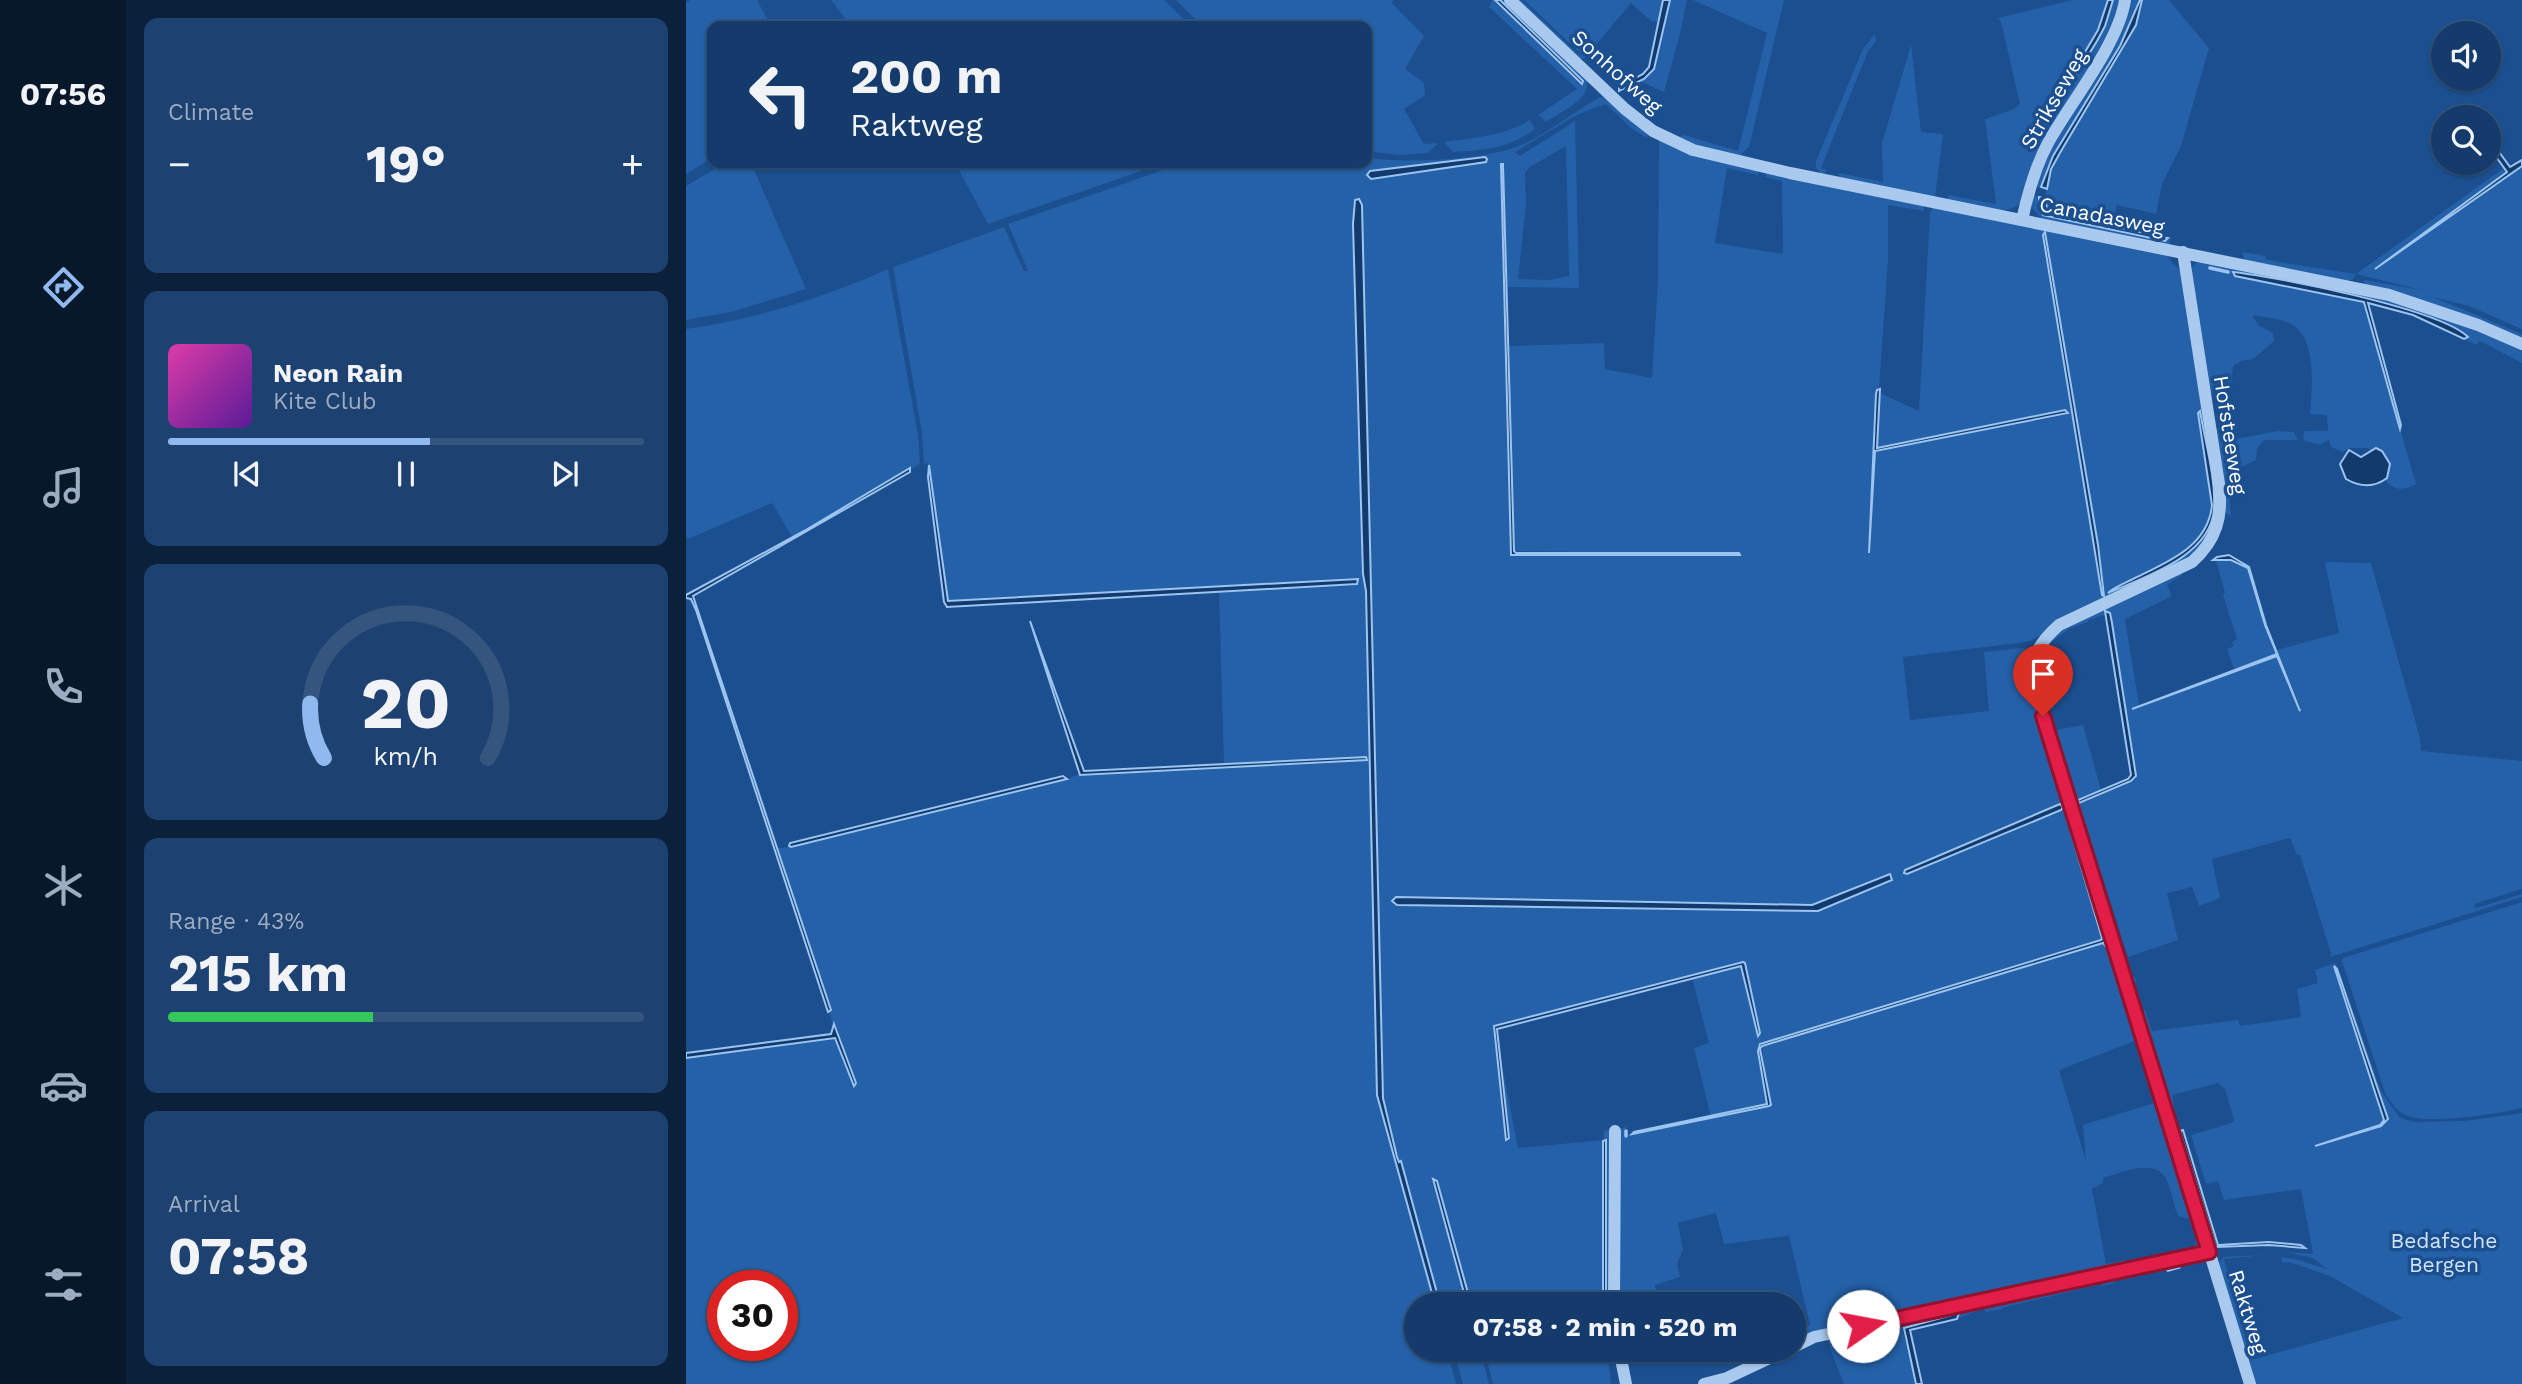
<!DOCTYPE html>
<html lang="en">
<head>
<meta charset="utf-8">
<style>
	:root { --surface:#143b6b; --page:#1d4271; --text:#f1f3f6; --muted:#9dadc1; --line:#33557e; --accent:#90b9f0 }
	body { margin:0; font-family:"Work Sans",sans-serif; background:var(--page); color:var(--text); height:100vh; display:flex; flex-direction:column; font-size:26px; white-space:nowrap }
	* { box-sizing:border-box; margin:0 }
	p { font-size:23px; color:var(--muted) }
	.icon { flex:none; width:38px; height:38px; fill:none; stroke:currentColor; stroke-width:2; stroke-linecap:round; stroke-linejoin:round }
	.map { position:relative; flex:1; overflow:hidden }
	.details { display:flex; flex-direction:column; gap:18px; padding:18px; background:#0b203b; width:560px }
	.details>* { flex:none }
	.top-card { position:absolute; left:21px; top:21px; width:665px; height:147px; border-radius:14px; box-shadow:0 2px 5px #0004,0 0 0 2px var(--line); background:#143b6b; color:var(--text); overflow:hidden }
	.buttons { position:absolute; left:1745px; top:21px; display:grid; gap:14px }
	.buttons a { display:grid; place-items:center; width:70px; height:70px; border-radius:50%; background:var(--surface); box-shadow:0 2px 5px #0004,0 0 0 2px var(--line); font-size:35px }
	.speed { position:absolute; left:21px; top:1270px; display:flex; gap:14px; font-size:35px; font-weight:700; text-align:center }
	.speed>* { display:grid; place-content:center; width:91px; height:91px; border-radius:50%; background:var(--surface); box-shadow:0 2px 5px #0004,0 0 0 2px var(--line); line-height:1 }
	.speed .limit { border:10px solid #d22; background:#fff; color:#111 }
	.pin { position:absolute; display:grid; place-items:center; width:60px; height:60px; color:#fff; margin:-72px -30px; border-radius:50% 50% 50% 0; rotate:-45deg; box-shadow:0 0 7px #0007 }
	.pin .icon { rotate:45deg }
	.me { position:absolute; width:77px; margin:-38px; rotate:78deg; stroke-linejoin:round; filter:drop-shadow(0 0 5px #0008) }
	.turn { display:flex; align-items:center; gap:24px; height:147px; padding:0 28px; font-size:32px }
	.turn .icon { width:91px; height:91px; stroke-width:2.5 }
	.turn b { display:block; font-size:49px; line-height:60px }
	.big { font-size:52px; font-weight:700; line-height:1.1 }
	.details .widget { flex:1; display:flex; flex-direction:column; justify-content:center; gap:10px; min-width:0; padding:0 24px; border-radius:14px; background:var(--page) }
	.details .dial { align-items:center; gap:0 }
	.dial svg { height:182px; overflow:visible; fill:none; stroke:var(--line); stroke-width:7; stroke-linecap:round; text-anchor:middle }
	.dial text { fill:var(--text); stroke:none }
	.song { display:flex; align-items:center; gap:21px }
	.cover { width:84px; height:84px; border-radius:10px; background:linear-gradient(135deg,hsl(320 70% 55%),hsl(270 70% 35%)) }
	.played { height:7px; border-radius:4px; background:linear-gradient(90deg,var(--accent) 55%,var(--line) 55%) }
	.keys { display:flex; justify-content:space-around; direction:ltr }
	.heat { display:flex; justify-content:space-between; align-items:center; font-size:38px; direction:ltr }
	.charge { height:10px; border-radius:5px; background:linear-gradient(90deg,#34c759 43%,var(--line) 0) }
	.trip { position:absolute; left:718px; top:1292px; width:402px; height:70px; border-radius:35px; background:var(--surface); box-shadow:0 2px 5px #0004,0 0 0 2px var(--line); font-weight:700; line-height:70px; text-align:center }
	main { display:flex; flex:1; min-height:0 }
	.menu { display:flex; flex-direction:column; width:126px; justify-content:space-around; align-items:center; background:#08182b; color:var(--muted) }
	.menu .icon { width:49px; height:49px }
	.menu .on { color:var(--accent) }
	.menu b { font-size:32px; color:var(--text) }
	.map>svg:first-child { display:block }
	.green { fill:#2461a8; fill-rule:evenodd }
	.water { fill:#123a6d; stroke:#9cc4f0; stroke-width:2 }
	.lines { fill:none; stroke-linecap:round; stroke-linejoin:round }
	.stream { stroke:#9cc4f0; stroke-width:3.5 }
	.minor { stroke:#a9c9ee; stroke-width:12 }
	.route-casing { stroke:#92132f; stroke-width:18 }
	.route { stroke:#e11d48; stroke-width:12 }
	.labels { text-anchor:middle; stroke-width:7; stroke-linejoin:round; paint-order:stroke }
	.street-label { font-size:21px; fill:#fff; stroke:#1b4f8f }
	.park-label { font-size:21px; fill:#cfe3fa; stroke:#1b4f8f }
</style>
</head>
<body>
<main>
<nav class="menu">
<b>07:56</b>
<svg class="icon on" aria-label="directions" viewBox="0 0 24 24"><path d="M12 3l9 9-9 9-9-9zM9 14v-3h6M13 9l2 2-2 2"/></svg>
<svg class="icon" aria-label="music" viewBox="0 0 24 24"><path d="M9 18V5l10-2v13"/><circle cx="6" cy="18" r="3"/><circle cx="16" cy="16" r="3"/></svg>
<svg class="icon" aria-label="phone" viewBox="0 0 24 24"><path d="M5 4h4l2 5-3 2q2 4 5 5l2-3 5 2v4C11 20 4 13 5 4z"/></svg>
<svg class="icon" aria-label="climate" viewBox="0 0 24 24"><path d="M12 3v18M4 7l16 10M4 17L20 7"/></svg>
<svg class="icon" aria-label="car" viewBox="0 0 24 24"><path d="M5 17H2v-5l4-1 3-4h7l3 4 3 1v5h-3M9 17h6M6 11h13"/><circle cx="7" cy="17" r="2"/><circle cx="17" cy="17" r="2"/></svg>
<svg class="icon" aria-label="filters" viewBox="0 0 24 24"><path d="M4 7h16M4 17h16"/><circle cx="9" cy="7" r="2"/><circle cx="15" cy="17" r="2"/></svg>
</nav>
<section class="details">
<div class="widget"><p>Climate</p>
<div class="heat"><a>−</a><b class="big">19°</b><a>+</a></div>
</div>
<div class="widget">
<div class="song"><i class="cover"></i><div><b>Neon Rain</b><p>Kite Club</p></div></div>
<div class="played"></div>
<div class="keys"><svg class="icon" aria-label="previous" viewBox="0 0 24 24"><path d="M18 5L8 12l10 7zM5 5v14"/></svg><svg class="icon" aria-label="pause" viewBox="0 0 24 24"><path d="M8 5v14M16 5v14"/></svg><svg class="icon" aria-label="next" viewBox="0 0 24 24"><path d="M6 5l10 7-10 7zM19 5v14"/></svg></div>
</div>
<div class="widget dial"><svg viewBox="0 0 100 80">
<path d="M14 69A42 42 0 1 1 86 69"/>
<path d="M14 69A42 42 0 0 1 8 45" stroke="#90b9f0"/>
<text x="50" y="56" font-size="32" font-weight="700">20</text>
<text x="50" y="72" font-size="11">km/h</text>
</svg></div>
<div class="widget"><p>Range · 43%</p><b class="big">215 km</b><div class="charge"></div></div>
<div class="widget"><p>Arrival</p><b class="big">07:58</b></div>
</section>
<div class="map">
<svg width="1836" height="1384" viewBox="0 0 1836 1384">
	<rect width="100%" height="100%" fill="#1b4f8f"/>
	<g class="green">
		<path d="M 4,0 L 71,0 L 85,26 L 26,26 L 26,158 L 0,174 L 0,3 Z"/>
		<path d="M 145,0 L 478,0 L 505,26 L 165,26 Z"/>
		<path d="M 490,0 L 707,0 L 706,3 L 738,36 L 719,69 L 738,83 L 739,95 L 718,109 L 738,144 L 752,143 L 742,153 L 713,155 L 681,151 L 681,26 L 516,26 Z"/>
		<path d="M 806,0 L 818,0 L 901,80 C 905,100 874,112 860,122 L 852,115 L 891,89 L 803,7 Z"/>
		<path d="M 830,0 L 835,0 L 894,56 L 895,54 L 838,0 L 977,0 L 973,22 L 965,21 L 945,3 L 899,58 L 892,60 Z"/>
		<path d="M 984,0 L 1001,0 L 994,34 L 978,92 L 954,81 L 968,69 Z"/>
		<path d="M 1007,0 L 1098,0 L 1063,147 L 1052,157 L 1031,153 L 991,138 L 998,135 L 1052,151 L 1081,33 Z"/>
		<path d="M 1387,0 L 1422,0 L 1412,30 L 1344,146 L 1345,149 L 1411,41 L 1419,26 L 1427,0 L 1436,0 L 1431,17 L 1335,202 C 1319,220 1283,205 1262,201 L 1262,195 L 1310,204 L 1299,119 L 1328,109 L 1334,104 L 1315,22 L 1312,18 Z"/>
		<path d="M 1443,0 L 1454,0 C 1446,14 1442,30 1435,45 C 1408,94 1375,134 1355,187 L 1350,187 L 1348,195 L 1353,197 L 1355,213 L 1485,238 L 1483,246 L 1355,218 L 1347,209 L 1345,199 L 1354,167 Z"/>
		<path d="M 1456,0 L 1483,0 L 1523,48 L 1495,146 L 1476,184 L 1470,214 L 1431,205 L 1426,226 L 1362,213 L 1359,198 L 1365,169 L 1450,25 Z"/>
		<path d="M 1189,34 L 1190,41 L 1182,51 L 1135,168 L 1141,170 L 1137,176 L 1130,168 L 1130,161 L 1177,49 Z"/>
		<path d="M 1225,45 L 1235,132 L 1257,134 L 1249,198 L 1153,179 L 1153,173 L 1197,182 L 1196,143 Z"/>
		<path d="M 914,97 L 920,98 L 962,132 L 961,138 L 945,128 L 920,104 L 908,109 L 917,104 L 887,117 L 829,152 L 834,156 L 889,121 L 893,288 L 821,287 L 817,164 L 815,164 L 826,556 L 1054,554 L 828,551 L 823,346 L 918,343 L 919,369 L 966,378 L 972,280 L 973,139 L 1071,170 L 1072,175 L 1041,168 L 1029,243 L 1097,254 L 1096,181 L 1079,177 L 1081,172 L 1237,203 L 1238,211 L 1202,205 L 1202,260 L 1193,389 L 1190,394 L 1182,553 L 1184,551 L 1189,451 L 1380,415 L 1381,411 L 1190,447 L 1194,393 L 1233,411 L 1244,213 L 1247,206 L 1480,255 L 1494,271 L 1532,496 L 1525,532 L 1506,556 L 1355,635 L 1344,641 L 1332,643 L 1217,657 L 1224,720 L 1303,711 L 1298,652 L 1337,648 L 1342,650 L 1452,1035 L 1449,1041 L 1373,1070 L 1400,1161 L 1397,1125 L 1468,1103 L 1501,1206 L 1469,1099 L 1465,1096 L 1471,1097 L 1515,1244 L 1508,1252 L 1510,1239 L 1503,1219 L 1493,1216 L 1490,1211 C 1487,1201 1485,1189 1480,1179 C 1470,1157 1433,1173 1417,1178 L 1417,1183 L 1406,1189 L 1420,1264 L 1439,1260 L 1439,1266 L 1108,1342 L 1108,1332 L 1124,1325 L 1103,1236 L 1038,1244 L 1030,1213 L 992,1223 L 997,1250 L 991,1263 L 994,1277 L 969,1285 L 972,1304 L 940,1304 L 937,1301 L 937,1304 L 931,1304 L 932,1135 L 936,1128 L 941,1127 L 938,1132 L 940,1138 L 942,1134 L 966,1131 L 1083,1106 L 1076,1046 L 1418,943 L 1420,947 L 1381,819 L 1416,938 L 1415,940 L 1074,1044 L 1081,1104 L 1025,1117 L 1008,1048 L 1023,1043 L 1006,978 L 1055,966 L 1073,1035 L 1059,963 L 1057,962 L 808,1026 L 820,1140 L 823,1138 L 811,1040 L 832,1148 L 918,1140 L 918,1131 L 927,1129 L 925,1304 L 920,1304 L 920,1140 L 917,1141 L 917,1304 L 785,1304 L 748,1179 L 746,1181 L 781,1304 L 754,1304 L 716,1162 L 712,1162 L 711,1157 L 697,1098 L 675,201 L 667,204 L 667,224 L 677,574 L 680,591 L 691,1095 L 749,1304 L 730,1304 L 730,1349 L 761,1349 L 770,1384 L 0,1384 L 0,1058 L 149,1038 L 170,1084 L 150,1025 L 147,1024 L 143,1012 L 145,1009 L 92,848 L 105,847 L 379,780 L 393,774 L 397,776 L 680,761 L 682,759 L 538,764 L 533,592 L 668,586 L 671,579 L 261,601 L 244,475 L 241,463 L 238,464 L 236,433 L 207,267 L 318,227 L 338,271 L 342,271 L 322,224 L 497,163 L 681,163 L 681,158 C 721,163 798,161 835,145 C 863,133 887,112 914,97 ZM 880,146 L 883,276 L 863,280 L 832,279 L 840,205 L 839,173 L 844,167 ZM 799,157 L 801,159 L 800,162 L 685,179 L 727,166 ZM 1360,233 L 1419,594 L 1416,595 L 1357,235 ZM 1513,411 C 1519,441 1533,488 1527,517 C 1519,558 1455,578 1422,593 C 1428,588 1438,584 1446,580 C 1480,563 1522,548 1526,505 ZM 1369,806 L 1375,810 L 1221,874 L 1219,870 ZM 1207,878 L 1132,911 L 711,905 L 717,897 L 1126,905 ZM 37,1286 L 96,1286 L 96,1346 L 37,1346 Z"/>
		<path d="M 844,120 L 849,129 C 822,149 800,150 767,152 L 758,142 C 788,138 818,136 844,120 Z"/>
		<path d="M 39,163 L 65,163 L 120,289 L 45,312 L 0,320 L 0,186 Z"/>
		<path d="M 269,163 L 478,163 L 302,224 Z"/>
		<path d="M 1836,166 L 1836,329 L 1783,306 L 1747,297 L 1836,334 L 1836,340 L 1679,286 L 1678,280 L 1735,290 L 1670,274 L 1667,279 L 1660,282 L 1559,261 L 1556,252 L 1580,256 L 1579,259 L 1592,262 L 1670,274 L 1818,168 L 1821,172 L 1805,185 L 1690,269 Z"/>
		<path d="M 1517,261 L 1727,306 L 1836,349 L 1836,363 L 1794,341 L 1791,345 L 1778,339 L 1781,338 L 1777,332 L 1727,311 L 1703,304 L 1547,272 L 1549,276 L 1678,302 L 1730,484 C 1718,490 1709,492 1699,480 L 1704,464 L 1693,449 L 1684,451 L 1682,448 L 1663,448 L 1657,452 L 1645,447 L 1643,440 L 1635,444 L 1636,445 L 1619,441 L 1617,437 L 1619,431 L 1642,431 L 1641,415 L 1624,414 C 1626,391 1631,341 1608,326 C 1597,318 1579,318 1566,315 L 1572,325 L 1587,333 L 1588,341 L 1567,359 L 1555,361 L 1547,366 L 1545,386 L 1543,390 L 1529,394 L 1522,391 L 1504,270 L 1510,263 Z"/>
		<path d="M 202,269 L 232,435 L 234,464 L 106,537 L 86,503 L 2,539 L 0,535 L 0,329 C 70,319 137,298 202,269 Z"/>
		<path d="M 1532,428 L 1535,442 L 1591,431 L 1608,432 L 1612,440 L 1578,440 L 1571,448 L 1570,460 L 1558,466 L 1541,466 L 1545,516 L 1539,513 L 1528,429 Z"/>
		<path d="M 1537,559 L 1555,563 L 1562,568 L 1579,625 L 1591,654 L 1548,669 L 1541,649 L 1548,646 L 1546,642 L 1551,639 L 1537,595 L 1539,593 L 1530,560 Z"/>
		<path d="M 1639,562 L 1685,563 L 1734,738 L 1735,751 L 1836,761 L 1836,889 L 1788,904 L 1790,908 L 1836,894 L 1836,897 L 1644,957 L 1645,953 L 1614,855 L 1611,855 L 1604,838 L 1526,859 L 1534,898 L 1513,906 L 1506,887 L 1481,893 L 1492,940 L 1442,957 L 1395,810 L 1446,977 L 1449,977 L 1450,982 L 1447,983 L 1453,999 L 1457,1002 L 1448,999 L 1356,698 L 1359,697 L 1370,730 L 1397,725 L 1415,790 L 1392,802 L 1395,803 L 1450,779 L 1424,612 L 1419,612 L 1419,615 L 1402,620 L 1402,622 L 1384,628 L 1364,643 L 1354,659 L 1356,688 L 1353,689 L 1352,658 L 1368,634 L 1495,571 L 1496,575 L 1481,585 L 1486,596 L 1439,619 L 1453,705 L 1446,709 L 1592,656 L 1613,710 L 1614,707 L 1591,650 L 1653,633 Z"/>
		<path d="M 1836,902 L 1836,1108 C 1813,1114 1739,1125 1719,1115 C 1709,1110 1702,1099 1698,1090 L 1656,961 L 1657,958 Z"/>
		<path d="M 1650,963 L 1695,1091 L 1713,1117 L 1727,1122 L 1779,1121 L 1836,1113 L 1836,1384 L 1568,1384 L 1532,1264 L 1537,1257 L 1579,1255 L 1538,1259 L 1565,1360 L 1717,1318 L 1644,1276 L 1603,1262 L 1597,1263 L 1595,1257 L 1613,1260 L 1641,1269 L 1627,1258 L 1600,1252 L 1627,1254 L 1615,1189 L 1538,1200 L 1532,1181 L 1520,1184 L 1505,1135 L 1546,1123 L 1548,1120 L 1539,1089 L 1532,1083 L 1486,1095 L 1490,1117 L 1493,1119 L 1486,1119 L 1455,1013 L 1459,1010 L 1466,1031 L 1552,1020 L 1554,1026 L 1615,1017 L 1611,989 L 1632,983 L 1629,970 ZM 1649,966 L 1702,1119 L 1695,1126 L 1629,1145 L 1694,1125 L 1698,1120 Z"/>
		<path d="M 1473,1267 L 1474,1270 L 1429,1280 L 1429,1283 L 1415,1286 L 1416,1284 L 1315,1308 L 1317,1309 L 1299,1312 L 1298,1308 L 1271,1319 L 1274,1316 L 1220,1326 L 1217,1332 L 1230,1384 L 1158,1384 L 1140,1338 Z"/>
		<path d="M 767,1349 L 794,1349 L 803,1384 L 777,1384 Z"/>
		<path d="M 798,1349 L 921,1349 L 925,1384 L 807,1384 Z"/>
	</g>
	<g class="water">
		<path d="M 809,0 L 814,0 L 897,81 L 896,84 Z"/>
		<path d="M 977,0 L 984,0 L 968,69 L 958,79 L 933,91 L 933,87 L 957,74 L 963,67 Z"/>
		<path d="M 1422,0 L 1427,0 L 1419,26 L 1411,41 L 1344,149 L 1343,146 L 1412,30 Z"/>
		<path d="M 1454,0 L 1456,0 L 1450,25 L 1375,151 L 1365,169 L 1361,189 L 1355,187 L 1367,156 L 1434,46 Z"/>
		<path d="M 1803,138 L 1824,167 L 1836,160 L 1836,166 L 1689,269 L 1821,172 L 1803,147 Z"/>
		<path d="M 799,157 L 801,159 L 800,162 L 685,179 L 681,175 L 684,171 Z"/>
		<path d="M 815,164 L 817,164 L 828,551 L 830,553 L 1053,553 L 1054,555 L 825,555 Z"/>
		<path d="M 1353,197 L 1359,198 L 1362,213 L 1482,238 L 1479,241 L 1357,215 L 1353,208 Z"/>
		<path d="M 673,199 L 676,205 L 697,1098 L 711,1157 L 713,1162 L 715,1161 L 754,1304 L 749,1304 L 691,1095 L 680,591 L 677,574 L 667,224 L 669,200 Z"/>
		<path d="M 1359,232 L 1412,545 L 1418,596 L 1416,595 L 1357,235 Z"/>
		<path d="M 1547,272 C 1592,277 1754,309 1782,337 L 1778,339 L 1727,315 L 1682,303 L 1715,425 L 1714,429 L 1678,302 L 1549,276 Z"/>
		<path d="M 1194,389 L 1191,448 L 1379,410 L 1382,413 L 1189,451 L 1183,553 L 1190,394 L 1191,390 Z"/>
		<path d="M 1514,411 C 1519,442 1530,477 1528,509 C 1525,556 1459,577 1422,593 C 1427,588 1437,584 1445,580 C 1479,563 1522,548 1526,505 L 1512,413 Z"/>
		<path d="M 1690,448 L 1696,451 L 1704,464 L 1701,478 C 1688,488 1674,487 1660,479 L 1654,464 L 1663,450 L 1675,457 Z"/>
		<path d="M 243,465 L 262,601 L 672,579 L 671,584 L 261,607 L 258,602 L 242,477 Z"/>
		<path d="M 224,468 L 224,472 L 7,596 L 145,1010 L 142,1012 L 10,610 L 5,599 L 0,598 L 0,595 L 118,531 Z"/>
		<path d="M 1543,555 L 1563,567 L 1580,625 L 1614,711 L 1591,656 L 1446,709 L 1591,654 L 1579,625 L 1562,568 L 1545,560 L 1527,560 L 1531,557 Z"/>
		<path d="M 1419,611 L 1424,613 L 1426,623 L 1450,776 L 1445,781 L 1393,803 L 1392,800 L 1442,779 L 1445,775 Z"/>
		<path d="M 344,621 L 398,771 L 680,757 L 681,760 L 394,775 Z"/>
		<path d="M 377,776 L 381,779 L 105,847 L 103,846 L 104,843 Z"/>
		<path d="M 1374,804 L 1377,807 L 1375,810 L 1221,874 L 1218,873 L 1219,870 Z"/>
		<path d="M 1381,819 L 1420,947 L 1417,943 L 1076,1046 L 1074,1049 L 1085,1105 L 1083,1106 L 946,1134 L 948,1132 L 1081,1104 L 1072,1051 L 1074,1044 L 1415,940 L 1416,938 Z"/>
		<path d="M 1204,874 L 1206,880 L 1132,911 L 711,905 L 706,901 L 710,897 L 1126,905 Z"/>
		<path d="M 1057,962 L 1059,963 L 1074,1033 L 1072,1036 L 1055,966 L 811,1029 L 823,1138 L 820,1140 L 808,1026 Z"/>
		<path d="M 1648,966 L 1651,969 L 1702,1119 L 1695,1126 L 1629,1146 L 1694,1125 L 1698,1120 Z"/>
		<path d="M 148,1024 L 170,1083 L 168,1086 L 149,1038 L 0,1058 L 0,1053 L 145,1034 Z"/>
		<path d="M 1497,1130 L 1532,1245 L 1583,1242 L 1615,1245 L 1619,1248 L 1583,1245 L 1530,1247 L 1494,1131 Z"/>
		<path d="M 920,1140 L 920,1304 L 917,1304 L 917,1141 Z"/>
		<path d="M 747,1179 L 751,1181 L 785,1304 L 781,1304 Z"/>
		<path d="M 1273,1313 L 1271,1319 L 1224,1330 L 1236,1384 L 1230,1384 L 1218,1328 Z"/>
	</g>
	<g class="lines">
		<g class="stream">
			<path d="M 1524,268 L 1542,272"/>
			<path d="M 940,1136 L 940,1131"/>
			<path d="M 1482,1270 L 1493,1267"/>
		</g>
		<g class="minor">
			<path d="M 824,0 L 939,109 L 967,131 L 1007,150 L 1104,173 L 1703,295 L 1792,325 L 1836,344"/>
			<path d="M 1336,220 C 1342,193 1349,167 1362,143 C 1384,103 1433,43 1439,0"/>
			<path d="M 1497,252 L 1533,484 C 1537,516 1531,540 1506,562 L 1373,625 C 1355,641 1346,654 1347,679 L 1564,1384"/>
			<path d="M 928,1304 L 929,1131"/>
			<path d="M 1108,1347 L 1128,1337 L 1523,1252"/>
			<path d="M 933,1349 L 940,1384"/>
			<path d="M 1018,1384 L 1041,1378 L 1103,1349"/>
		</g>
	</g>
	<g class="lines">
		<defs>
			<path id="route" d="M 1177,1326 L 1523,1252 L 1357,716"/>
		</defs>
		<use href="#route" class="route-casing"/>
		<use href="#route" class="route"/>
	</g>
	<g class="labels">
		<g class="street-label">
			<text transform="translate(931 72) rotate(42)" y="7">Sonhofweg</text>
			<text transform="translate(1368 99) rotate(-60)" y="7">Strikseweg</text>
			<text transform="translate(1416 216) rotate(11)" y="7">Canadasweg</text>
			<text transform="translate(1544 435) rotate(81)" y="7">Hofsteeweg</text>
			<text transform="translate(1562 1312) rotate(73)" y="7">Raktweg</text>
		</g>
		<g class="park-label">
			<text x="1758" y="1248">Bedafsche<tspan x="1758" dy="24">Bergen</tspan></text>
		</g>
	</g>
</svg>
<div class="buttons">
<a><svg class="icon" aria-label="sound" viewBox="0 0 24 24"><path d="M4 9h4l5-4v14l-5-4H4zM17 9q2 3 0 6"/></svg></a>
<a><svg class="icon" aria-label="search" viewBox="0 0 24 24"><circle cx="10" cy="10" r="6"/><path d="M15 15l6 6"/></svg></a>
</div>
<div class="speed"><div class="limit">30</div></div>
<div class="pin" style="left:1357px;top:716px;background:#d93025"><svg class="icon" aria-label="arrive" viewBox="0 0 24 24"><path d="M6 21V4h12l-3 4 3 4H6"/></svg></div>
<svg class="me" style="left:1177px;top:1326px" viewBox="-20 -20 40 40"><circle r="19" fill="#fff"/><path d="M0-13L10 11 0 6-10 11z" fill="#e11d48"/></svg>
<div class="trip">07:58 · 2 min · 520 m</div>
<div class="top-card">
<div class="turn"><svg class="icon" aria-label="left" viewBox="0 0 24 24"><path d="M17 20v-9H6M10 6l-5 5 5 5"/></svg><div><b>200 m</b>Raktweg</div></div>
</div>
</div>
</main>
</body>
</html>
